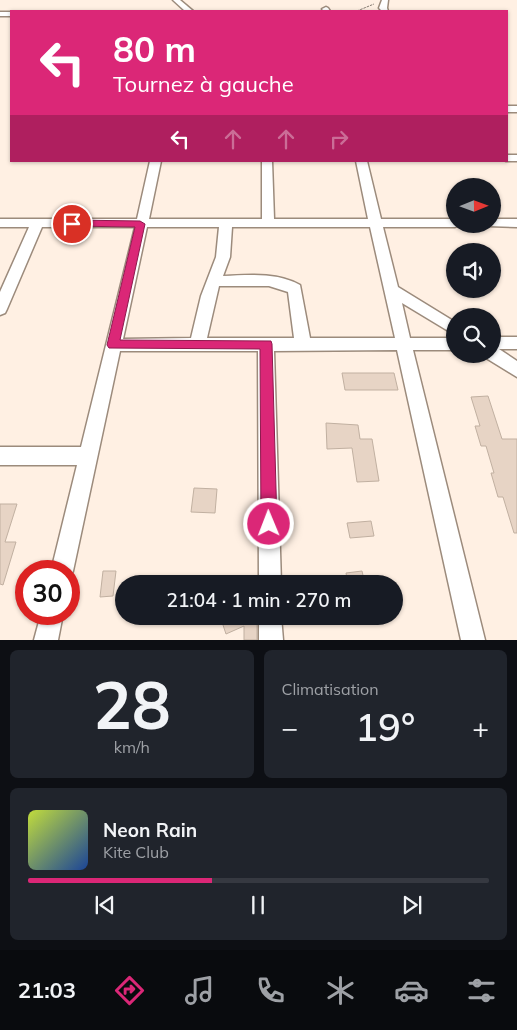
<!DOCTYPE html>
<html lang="fr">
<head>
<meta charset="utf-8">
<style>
	:root { --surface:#171b24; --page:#20242c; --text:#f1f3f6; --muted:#9ea1a6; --line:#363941; --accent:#db2777 }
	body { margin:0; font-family:Mulish,sans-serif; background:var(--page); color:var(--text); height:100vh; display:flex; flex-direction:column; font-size:19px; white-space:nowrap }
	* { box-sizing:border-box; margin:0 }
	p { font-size:16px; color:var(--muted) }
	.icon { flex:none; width:28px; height:28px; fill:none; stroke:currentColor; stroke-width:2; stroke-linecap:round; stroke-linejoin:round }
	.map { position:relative; height:640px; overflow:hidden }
	.drawer { display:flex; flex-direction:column; gap:10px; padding:10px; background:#0d0f14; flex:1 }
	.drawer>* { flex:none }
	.hud { position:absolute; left:10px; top:10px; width:498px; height:152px; border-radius:0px; box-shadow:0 1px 4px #0004; background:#db2777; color:#fff; overflow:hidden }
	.needle { width:32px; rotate:89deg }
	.tools { position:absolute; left:446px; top:178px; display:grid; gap:10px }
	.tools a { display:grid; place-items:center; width:55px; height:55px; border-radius:50%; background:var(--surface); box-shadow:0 1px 4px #0004; font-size:25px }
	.speed { position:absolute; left:15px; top:560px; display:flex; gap:10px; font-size:25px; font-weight:700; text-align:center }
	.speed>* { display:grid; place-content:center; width:65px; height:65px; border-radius:50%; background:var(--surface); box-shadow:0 1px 4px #0004; line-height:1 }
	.speed .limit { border:8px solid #d22; background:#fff; color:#111 }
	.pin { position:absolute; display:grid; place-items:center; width:42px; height:42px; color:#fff; margin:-21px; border:2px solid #fff; border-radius:50%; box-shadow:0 1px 5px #0007 }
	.me { position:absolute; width:55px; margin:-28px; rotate:359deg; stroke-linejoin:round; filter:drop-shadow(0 0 4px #0008) }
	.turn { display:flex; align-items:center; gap:18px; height:105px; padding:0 20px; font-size:22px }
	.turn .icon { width:65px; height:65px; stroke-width:2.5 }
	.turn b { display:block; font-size:35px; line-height:42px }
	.lanes { display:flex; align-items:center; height:48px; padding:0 20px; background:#0003; justify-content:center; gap:25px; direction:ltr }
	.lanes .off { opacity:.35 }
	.big { font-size:38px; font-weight:600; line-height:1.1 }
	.drawer .tile { flex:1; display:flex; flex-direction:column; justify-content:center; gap:8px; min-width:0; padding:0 18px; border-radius:8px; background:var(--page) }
	.drawer .dial { align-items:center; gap:0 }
	.dial b { font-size:65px; line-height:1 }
	.song { display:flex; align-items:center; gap:15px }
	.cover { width:60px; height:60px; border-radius:8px; background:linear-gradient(135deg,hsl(70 70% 55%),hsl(220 70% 35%)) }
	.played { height:5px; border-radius:2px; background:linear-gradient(90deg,var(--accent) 40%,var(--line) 40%) }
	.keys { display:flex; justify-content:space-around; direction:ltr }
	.heat { display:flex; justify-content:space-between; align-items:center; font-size:28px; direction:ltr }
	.drawer .tiles { flex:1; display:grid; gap:10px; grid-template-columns:1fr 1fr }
	.tile:last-child { grid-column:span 2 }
	.trip { position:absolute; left:115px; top:575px; width:288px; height:50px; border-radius:25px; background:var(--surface); box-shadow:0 1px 4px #0004; font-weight:600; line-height:50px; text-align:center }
	.menu { display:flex; height:80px; justify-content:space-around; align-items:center; background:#090b0e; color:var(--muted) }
	.menu .icon { width:35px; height:35px }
	.menu .on { color:var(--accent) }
	.menu b { font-size:22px; color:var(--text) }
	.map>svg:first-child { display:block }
	.building { fill:#e7d4c5; stroke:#c1b0a1 }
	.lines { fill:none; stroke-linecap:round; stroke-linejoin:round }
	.minor-casing { stroke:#9c8b7c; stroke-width:3 }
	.path { stroke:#867c73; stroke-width:1; stroke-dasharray:2.5 1; stroke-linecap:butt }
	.minor { fill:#fff; fill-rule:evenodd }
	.route { fill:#db2777; stroke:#8e194d }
</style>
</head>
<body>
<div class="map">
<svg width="517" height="640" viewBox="0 0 517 640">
	<rect width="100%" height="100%" fill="#fff0e3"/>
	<g class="building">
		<path d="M 342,373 L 394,373 L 398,390 L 345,390 Z"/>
		<path d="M 488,396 L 502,439 L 517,439 L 517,533 L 514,533 L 503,497 L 498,497 L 491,473 L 494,473 L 486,446 L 481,446 L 475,426 L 480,426 L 471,397 Z"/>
		<path d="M 326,423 L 358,425 L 360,439 L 372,439 L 379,481 L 357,482 L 352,448 L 327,449 Z"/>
		<path d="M 194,488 L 217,489 L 215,513 L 191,512 Z"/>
		<path d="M 0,504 L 17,504 L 5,542 L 16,542 L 3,585 L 0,584 Z"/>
		<path d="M 371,521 L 374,536 L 350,538 L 347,523 Z"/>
		<path d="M 103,571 L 116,571 L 113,596 L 100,597 Z"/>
		<path d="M 362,571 L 365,584 L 348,584 L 346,573 Z"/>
		<path d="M 227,616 L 257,616 L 257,640 L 244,640 L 244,626 L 226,634 L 221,619 Z"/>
	</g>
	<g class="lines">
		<defs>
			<g id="minor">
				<path d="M 173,0 L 180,0 L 193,11 L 185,11 Z"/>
				<path d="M 382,0 L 388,0 L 387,8 L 388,11 L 382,11 L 379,8 Z"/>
				<path d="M 326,7 L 328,8 L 330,11 L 324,11 L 322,9 Z"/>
				<rect x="0" y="12" width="11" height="4"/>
				<rect x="506" y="106" width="11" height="6"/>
				<rect x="506" y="155" width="11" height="6"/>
				<path d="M 150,161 L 161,161 L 149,219 L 262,219 L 262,161 L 272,161 L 274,219 L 368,219 L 356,161 L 367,161 L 381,219 L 455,219 L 455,224 L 461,224 L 455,227 L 383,227 L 398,287 L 455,322 L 455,335 L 402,303 L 410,338 L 455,338 L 455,350 L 413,350 L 485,640 L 461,640 L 397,350 L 274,351 L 281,584 L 259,584 L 258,351 L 120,351 L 73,571 L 69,579 L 69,571 L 51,571 L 77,465 L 0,465 L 0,447 L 81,447 L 135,227 L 42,227 L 7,309 L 5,313 L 0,315 L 0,292 L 29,227 L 0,227 L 0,219 L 137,219 ZM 147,227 L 219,227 L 216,257 L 201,296 L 191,338 L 123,339 ZM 232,227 L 370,227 L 395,338 L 310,338 L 300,285 C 277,272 248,275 223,276 L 230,257 ZM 219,286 L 269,286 L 288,292 L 294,338 L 207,338 Z"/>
				<path d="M 492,219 L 517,219 L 517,227 L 488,226 L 486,224 L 492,224 Z"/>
				<path d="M 492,337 L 517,337 L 517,349 L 499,349 L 517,361 L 517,377 L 486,358 L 484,354 L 492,354 Z"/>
				<path d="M 41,614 L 63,614 L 58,640 L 34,640 Z"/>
				<path d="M 259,616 L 281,616 L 283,640 L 259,640 Z"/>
			</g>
		</defs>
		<use href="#minor" class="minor-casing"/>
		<path class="path" d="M 357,11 L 374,4"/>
		<use href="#minor" class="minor"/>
	</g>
	<path class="route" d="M 72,220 L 140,221 L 145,224 L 120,340 L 271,341 L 272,344 L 277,524 L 274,529 L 269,532 L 263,529 L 261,524 L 260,349 L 109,348 L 107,345 L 135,227 L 68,226 L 68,221 Z"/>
</svg>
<div class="tools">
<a><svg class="needle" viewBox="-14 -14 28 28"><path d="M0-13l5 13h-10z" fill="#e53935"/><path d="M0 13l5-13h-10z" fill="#9ea1a6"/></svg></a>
<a><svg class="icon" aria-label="sound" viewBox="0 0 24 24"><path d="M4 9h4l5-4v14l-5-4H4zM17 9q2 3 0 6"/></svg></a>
<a><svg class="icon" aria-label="search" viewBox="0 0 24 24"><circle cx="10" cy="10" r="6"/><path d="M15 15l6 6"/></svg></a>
</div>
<div class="speed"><div class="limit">30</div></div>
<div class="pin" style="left:72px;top:224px;background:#d93025"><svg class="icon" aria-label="arrive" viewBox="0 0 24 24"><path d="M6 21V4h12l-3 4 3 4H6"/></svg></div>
<svg class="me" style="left:269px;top:524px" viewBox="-20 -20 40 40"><circle r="17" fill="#db2777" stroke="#fff" stroke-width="3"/><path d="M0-11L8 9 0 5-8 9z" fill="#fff"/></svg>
<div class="trip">21:04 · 1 min · 270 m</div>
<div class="hud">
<div class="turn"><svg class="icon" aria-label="left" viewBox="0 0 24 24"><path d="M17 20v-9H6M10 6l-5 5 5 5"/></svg><div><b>80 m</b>Tournez à gauche</div></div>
<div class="lanes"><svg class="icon" aria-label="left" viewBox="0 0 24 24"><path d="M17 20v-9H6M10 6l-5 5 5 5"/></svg><svg class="icon off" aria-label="ahead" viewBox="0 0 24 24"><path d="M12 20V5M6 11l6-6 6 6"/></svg><svg class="icon off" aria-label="ahead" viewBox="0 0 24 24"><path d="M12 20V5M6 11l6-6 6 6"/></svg><svg class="icon off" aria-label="right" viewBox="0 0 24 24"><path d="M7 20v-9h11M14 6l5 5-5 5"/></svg></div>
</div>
</div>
<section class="drawer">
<div class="tiles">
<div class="tile dial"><b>28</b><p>km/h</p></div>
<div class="tile"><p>Climatisation</p>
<div class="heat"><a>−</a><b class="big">19°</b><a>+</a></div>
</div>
<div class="tile">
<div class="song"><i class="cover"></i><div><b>Neon Rain</b><p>Kite Club</p></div></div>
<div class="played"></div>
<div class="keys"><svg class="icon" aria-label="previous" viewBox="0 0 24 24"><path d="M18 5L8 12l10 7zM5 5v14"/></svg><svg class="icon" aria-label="pause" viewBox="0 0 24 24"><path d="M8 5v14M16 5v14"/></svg><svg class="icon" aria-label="next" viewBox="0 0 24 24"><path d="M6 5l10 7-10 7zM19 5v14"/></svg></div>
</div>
</div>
</section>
<nav class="menu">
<b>21:03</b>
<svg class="icon on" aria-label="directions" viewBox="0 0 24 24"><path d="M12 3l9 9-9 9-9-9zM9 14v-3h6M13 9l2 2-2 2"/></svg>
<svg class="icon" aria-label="music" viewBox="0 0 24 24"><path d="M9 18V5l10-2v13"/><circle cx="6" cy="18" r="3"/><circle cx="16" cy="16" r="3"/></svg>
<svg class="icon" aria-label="phone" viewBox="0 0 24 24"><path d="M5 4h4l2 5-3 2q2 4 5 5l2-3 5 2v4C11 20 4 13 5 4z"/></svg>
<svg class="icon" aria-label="climate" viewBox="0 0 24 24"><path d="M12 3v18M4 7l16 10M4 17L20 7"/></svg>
<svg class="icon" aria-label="car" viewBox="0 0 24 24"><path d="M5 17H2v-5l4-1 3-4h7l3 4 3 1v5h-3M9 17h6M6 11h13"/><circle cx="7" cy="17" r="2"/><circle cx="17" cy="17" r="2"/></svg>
<svg class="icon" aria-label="filters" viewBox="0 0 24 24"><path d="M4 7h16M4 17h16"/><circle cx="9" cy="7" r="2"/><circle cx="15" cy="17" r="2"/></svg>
</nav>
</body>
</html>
